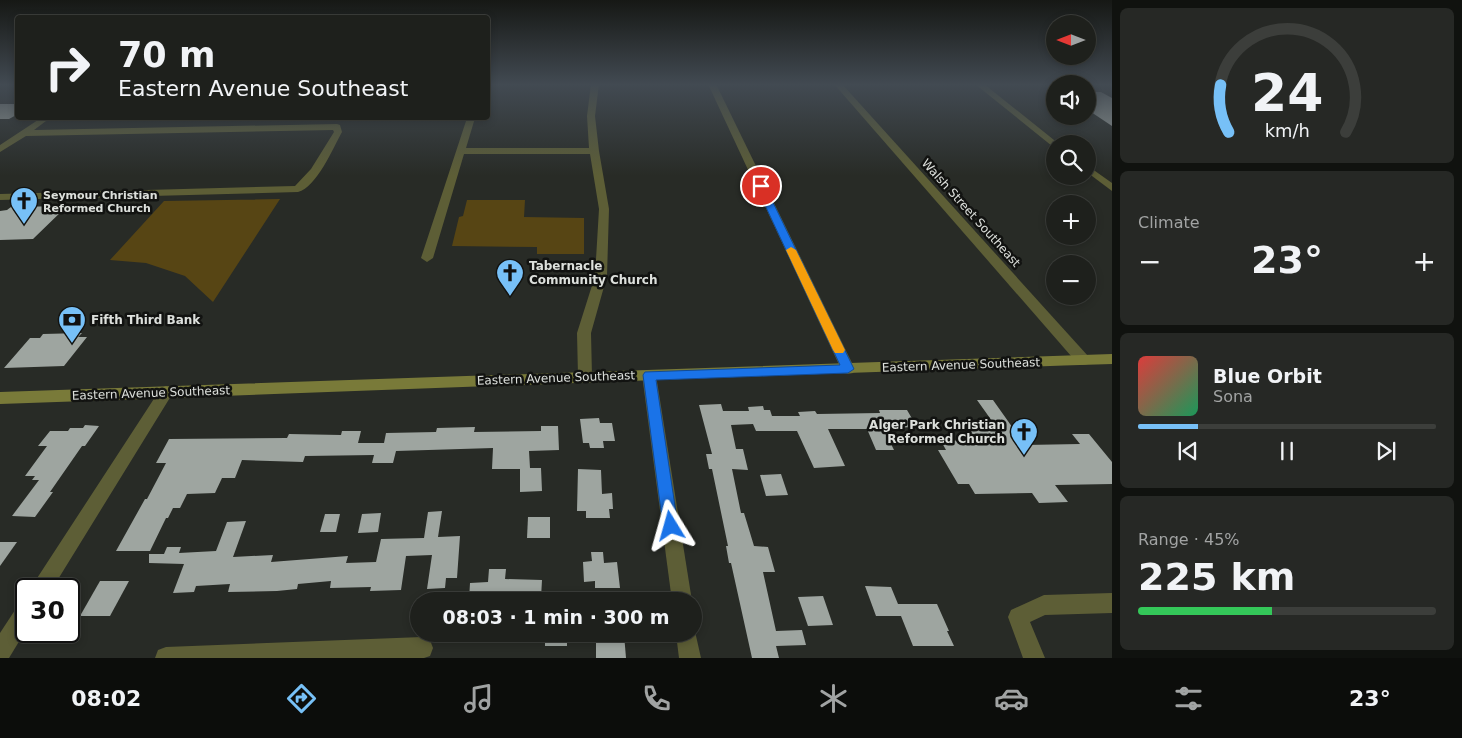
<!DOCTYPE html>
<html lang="en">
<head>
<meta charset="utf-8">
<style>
	:root { --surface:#1e201c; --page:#262825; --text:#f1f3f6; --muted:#a1a3a3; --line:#3c3e3b; --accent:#77c0f7 }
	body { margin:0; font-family:"DejaVu Sans",sans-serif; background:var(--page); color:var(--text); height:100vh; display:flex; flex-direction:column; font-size:19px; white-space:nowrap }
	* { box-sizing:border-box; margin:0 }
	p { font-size:16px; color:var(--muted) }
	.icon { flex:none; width:28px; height:28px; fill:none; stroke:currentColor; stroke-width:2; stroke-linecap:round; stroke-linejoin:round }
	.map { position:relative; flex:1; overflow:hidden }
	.drawer { display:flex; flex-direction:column; gap:8px; padding:8px; background:#10120f; width:350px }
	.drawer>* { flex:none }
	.guide { position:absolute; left:15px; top:15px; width:475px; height:105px; border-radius:5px; box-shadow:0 2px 8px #0003,0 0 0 1px var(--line); background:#1e201c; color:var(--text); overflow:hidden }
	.needle { width:32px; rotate:270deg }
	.controls { position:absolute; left:1046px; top:15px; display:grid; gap:10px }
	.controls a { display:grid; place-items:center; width:50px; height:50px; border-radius:50%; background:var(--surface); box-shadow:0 2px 8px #0003,0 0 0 1px var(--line); font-size:25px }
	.speed { position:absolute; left:15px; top:578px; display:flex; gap:10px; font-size:25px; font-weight:700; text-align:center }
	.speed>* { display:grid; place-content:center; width:65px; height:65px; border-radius:50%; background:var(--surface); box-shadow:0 2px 8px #0003,0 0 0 1px var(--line); line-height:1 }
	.speed .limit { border:2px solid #111; border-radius:8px; background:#fff; color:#111 }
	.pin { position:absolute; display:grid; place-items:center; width:42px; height:42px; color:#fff; margin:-21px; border:2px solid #fff; border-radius:50%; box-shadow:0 1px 5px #0007 }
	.me { position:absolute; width:55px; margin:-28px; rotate:352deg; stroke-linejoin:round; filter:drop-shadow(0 0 4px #0008) }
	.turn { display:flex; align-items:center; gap:18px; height:105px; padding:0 20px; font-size:22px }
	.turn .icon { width:65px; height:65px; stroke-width:2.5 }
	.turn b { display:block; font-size:35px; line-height:42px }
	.big { font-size:38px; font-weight:600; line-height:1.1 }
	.drawer .widget { flex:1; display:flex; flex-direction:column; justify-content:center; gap:8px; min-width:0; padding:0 18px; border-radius:8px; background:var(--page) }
	.drawer .dial { align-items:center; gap:0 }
	.dial svg { height:130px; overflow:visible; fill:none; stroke:var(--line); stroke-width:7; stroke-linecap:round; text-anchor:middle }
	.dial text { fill:var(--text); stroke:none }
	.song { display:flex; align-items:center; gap:15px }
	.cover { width:60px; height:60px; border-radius:8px; background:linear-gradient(135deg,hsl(0 70% 55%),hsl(150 70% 35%)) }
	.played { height:5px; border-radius:2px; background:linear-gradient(90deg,var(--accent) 20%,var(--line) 20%) }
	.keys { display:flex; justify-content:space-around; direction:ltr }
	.heat { display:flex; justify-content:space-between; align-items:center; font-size:28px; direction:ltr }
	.charge { height:8px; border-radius:4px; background:linear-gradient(90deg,#34c759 45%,var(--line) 0) }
	.trip { position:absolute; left:410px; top:592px; width:292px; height:50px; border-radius:25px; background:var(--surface); box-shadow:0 2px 8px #0003,0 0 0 1px var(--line); font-weight:600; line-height:50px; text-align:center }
	.dock { display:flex; height:80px; justify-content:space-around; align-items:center; background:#0c0d0b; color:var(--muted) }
	.dock .icon { width:35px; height:35px }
	.dock .current { color:var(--accent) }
	.dock b { font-size:22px; color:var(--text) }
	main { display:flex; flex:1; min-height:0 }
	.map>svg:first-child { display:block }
	.green { fill:#574514 }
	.building { fill:#9ea5a0 }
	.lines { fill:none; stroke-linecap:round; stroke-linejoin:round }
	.minor { fill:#5d5e36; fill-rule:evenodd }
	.secondary { fill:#797a39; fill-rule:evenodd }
	.route { fill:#1a73e8; stroke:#114b97 }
	.slow { fill:#f59e0b }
	.labels { text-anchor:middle; stroke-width:5; stroke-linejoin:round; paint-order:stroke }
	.far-poi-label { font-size:11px; font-weight:bold; fill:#dde0dc; stroke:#121311; text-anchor:start }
	.street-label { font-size:12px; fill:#dde0dc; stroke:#121311 }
	.poi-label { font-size:12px; font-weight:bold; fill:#dde0dc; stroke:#121311; text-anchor:start }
</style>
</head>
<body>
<main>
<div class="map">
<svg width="1112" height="658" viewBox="0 0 1112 658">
	<rect width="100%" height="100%" fill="#282b26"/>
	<g class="green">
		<path d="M 280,199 L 213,302 L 185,276 L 146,263 L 110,260 L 164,201 Z"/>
		<path d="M 467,200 L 525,200 L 524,217 L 584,218 L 584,254 L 537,254 L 537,247 L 452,246 L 459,217 L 463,216 Z"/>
	</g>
	<g class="building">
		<path d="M 1088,92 L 1101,92 L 1112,98 L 1112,126 L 1088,110 Z"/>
		<path d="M 0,104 L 18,104 L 18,114 L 9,119 L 0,119 Z"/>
		<path d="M 67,206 L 33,239 L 0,240 L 0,211 L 7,210 L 11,207 Z"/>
		<path d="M 82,333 L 78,337 L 87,337 L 64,366 L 4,368 L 30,338 L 40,338 L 43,334 Z"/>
		<path d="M 977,400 L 993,400 L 1025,445 L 1080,444 L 1072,434 L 1089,434 L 1112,462 L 1112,484 L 1055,485 L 1068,502 L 1039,503 L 1032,493 L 975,494 L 969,484 L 958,484 L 938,450 L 946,450 L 941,441 L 973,440 L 961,422 L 992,421 Z"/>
		<path d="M 721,404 L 723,411 L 749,411 L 748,407 L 763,406 L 764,410 L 770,410 L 772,416 L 800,416 L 798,412 L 815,411 L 817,414 L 880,413 L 879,410 L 907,410 L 917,427 L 883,428 L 894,450 L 876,450 L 867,429 L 828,429 L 845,466 L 814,468 L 797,431 L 756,431 L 753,424 L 731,425 L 736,449 L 743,449 L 748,470 L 732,469 L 741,513 L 744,513 L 754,546 L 768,547 L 775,572 L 763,572 L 776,631 L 802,630 L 806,645 L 776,646 L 779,658 L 752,658 L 731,563 L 729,563 L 726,546 L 728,546 L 712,469 L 709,469 L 706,454 L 712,454 L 699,405 Z"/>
		<path d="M 599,418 L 600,423 L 612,423 L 615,441 L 603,441 L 604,448 L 590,448 L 589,443 L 583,443 L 580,419 Z"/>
		<path d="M 85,425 L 99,426 L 85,446 L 82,446 L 50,492 L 53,492 L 35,517 L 12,516 L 39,480 L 32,480 L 35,476 L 25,476 L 47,446 L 38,446 L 50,431 L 68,431 L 70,428 L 83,428 Z"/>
		<path d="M 541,426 L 558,426 L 559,450 L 529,451 L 530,468 L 541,468 L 542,491 L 520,492 L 520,469 L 492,469 L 493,448 L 396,451 L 393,463 L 372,463 L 374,455 L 305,456 L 303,462 L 242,460 L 235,478 L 222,478 L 215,493 L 187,494 L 180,508 L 173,508 L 168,518 L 166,518 L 150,551 L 116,551 L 145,499 L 147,499 L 166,463 L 156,463 L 169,439 L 287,438 L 289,434 L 341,435 L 342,431 L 361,431 L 358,443 L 384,443 L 386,433 L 436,432 L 437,428 L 475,427 L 474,432 L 541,431 Z"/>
		<path d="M 578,469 L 601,470 L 602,494 L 612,493 L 613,509 L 609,509 L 610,518 L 586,518 L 586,511 L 577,511 Z"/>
		<path d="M 781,474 L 788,495 L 766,496 L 760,475 Z"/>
		<path d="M 442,511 L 438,537 L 460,536 L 457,578 L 446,578 L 445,588 L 427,589 L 432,555 L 406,556 L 401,590 L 370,591 L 371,587 L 330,588 L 331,581 L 298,584 L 297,589 L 277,591 L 228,592 L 230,584 L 196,586 L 194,592 L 173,593 L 184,564 L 149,563 L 149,554 L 164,554 L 167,547 L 181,547 L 179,553 L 216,551 L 227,522 L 246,521 L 233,557 L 273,555 L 271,562 L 348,556 L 346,563 L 376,562 L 381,539 L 424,538 L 428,512 Z"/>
		<path d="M 381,513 L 378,532 L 358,533 L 362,514 Z"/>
		<path d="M 325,514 L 340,514 L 336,532 L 320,532 Z"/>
		<path d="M 528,517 L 550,517 L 550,538 L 527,538 Z"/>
		<path d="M 0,542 L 17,542 L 0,566 Z"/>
		<path d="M 591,552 L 603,552 L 604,563 L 617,562 L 620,588 L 595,588 L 595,581 L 584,582 L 583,562 L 592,561 Z"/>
		<path d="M 489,569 L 506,569 L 505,579 L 542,580 L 541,598 L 505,596 L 505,601 L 469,600 L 470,583 L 488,582 Z"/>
		<path d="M 100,581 L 129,581 L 110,616 L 80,616 Z"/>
		<path d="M 865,586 L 891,587 L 898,604 L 937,604 L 949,631 L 947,631 L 954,646 L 913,646 L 901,616 L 876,616 Z"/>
		<path d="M 823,596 L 833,625 L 808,626 L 798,597 Z"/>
		<rect x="545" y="634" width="22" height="12"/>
		<path d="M 596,634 L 624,634 L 626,658 L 596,658 Z"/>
	</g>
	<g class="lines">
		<g class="minor">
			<path d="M 591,84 L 599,84 L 595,116 L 599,151 L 609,209 L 607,276 L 591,333 L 592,376 L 590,380 L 585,381 L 580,380 L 578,376 L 577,333 L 595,276 L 599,209 L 590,154 L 464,154 L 433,258 L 427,262 L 421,258 L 467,118 L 475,118 L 466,148 L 589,148 L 587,116 Z"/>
			<path d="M 708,84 L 716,84 L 855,369 L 853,373 L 848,374 L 843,373 L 841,369 Z"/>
			<path d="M 834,84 L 842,84 L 1088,356 L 1090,360 L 1088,364 L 1083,365 L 1078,364 Z"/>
			<path d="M 975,84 L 984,84 L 1059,144 L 1055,144 L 1055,147 L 1052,146 Z"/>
			<path d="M 41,118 L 50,118 L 34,130 L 337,124 L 340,125 L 342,132 C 333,148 317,187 298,192 L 0,200 L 0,194 L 295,186 L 311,169 L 334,132 L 333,130 L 26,136 L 0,152 L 0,145 Z"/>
			<path d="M 1088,166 L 1112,183 L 1112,191 L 1088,173 Z"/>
			<path d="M 649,370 L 654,371 L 656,375 L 692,601 L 672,601 L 642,375 L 644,371 Z"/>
			<path d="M 166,386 L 171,388 L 174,392 L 171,396 L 52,589 L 30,589 L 161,388 Z"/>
			<path d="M 1112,593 L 1112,613 L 1045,615 L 1030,622 L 1045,658 L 1023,658 L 1008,617 L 1011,610 L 1044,595 Z"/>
			<path d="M 26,601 L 26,630 L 9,658 L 0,658 L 0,633 L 19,604 Z"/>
			<path d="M 694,627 L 701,658 L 679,658 L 676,634 L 694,634 Z"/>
			<path d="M 422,637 L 430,640 L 433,648 L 430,656 L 424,658 L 155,658 L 158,650 L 166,647 Z"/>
		</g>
		<path class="secondary" d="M 1112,354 L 1112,364 C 741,376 371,391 0,404 L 0,392 Z"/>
	</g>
	<linearGradient id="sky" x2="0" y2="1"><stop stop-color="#161815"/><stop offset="0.48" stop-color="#424a52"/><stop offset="1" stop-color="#424a52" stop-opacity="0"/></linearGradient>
	<rect width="1112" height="176" fill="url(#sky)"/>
	<path class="route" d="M 758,184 L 765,186 L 854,369 L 848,373 L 656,380 L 678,526 L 676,531 L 671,533 L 665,531 L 663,526 L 643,375 L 645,372 L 840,365 L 756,186 Z"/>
	<path class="slow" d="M 791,247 L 796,250 L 845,350 L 843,353 L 835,353 L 833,350 L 786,250 Z"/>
	<defs>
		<symbol id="church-pin" viewBox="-11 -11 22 30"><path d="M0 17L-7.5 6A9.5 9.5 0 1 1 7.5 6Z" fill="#77c0f7" stroke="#121311"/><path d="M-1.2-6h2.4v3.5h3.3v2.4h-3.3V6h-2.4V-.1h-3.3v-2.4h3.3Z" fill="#111"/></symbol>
		<symbol id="bank-pin" viewBox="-11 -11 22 30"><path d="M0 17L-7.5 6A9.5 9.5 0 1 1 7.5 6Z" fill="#77c0f7" stroke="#121311"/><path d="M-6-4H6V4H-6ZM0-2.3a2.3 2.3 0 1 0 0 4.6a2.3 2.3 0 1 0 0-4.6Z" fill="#111"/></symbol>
	</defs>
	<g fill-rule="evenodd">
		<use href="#church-pin" x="8" y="185" width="32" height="43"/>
		<use href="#church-pin" x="494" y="257" width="32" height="43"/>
		<use href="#bank-pin" x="56" y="304" width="32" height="43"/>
		<use href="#church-pin" x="1008" y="416" width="32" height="43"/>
	</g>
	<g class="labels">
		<g class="far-poi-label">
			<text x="43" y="199">Seymour Christian<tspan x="43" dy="13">Reformed Church</tspan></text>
		</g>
		<g class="street-label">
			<text transform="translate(971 213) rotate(48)" y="4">Walsh Street Southeast</text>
			<text transform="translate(961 365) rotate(-2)" y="4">Eastern Avenue Southeast</text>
			<text transform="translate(556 378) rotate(-2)" y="4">Eastern Avenue Southeast</text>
			<text transform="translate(151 393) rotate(-2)" y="4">Eastern Avenue Southeast</text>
		</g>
		<g class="poi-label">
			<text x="529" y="270">Tabernacle<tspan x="529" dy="14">Community Church</tspan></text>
			<text x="91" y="324">Fifth Third Bank</text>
			<text x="1005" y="429" text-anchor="end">Alger Park Christian<tspan x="1005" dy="14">Reformed Church</tspan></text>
		</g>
	</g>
</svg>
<div class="controls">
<a><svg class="needle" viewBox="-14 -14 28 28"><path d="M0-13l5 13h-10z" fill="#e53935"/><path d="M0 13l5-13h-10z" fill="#a1a3a3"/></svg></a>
<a><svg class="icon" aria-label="sound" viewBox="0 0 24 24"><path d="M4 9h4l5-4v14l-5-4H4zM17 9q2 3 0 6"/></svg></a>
<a><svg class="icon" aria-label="search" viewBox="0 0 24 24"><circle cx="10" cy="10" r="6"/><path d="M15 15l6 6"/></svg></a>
<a>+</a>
<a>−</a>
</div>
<div class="speed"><div class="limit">30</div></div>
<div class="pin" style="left:761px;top:186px;background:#d93025"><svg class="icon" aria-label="arrive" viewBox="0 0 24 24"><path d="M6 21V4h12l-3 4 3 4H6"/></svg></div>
<svg class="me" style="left:671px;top:526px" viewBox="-20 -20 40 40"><path d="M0-17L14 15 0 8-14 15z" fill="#1a73e8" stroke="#fff" stroke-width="4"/></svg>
<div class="trip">08:03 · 1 min · 300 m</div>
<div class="guide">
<div class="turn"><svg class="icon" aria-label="right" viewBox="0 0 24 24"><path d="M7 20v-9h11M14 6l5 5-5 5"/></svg><div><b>70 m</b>Eastern Avenue Southeast</div></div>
</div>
</div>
<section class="drawer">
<div class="widget dial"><svg viewBox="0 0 100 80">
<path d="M14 69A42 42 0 1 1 86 69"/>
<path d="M14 69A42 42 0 0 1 9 40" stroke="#77c0f7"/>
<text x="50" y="56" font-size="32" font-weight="700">24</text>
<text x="50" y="72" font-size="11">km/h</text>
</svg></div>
<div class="widget"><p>Climate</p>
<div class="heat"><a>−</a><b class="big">23°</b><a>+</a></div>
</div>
<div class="widget">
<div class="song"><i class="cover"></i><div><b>Blue Orbit</b><p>Sona</p></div></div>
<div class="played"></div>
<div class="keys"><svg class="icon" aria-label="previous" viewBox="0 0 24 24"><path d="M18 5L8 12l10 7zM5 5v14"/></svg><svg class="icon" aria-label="pause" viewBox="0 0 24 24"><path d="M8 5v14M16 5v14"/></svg><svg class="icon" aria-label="next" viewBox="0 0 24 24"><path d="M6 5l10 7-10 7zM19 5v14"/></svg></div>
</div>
<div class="widget"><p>Range · 45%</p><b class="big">225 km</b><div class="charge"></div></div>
</section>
</main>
<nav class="dock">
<b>08:02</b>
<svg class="icon current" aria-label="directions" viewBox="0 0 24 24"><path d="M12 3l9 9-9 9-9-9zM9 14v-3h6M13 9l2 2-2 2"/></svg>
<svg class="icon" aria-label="music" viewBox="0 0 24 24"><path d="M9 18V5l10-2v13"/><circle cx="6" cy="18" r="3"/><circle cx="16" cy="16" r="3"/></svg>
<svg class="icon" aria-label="phone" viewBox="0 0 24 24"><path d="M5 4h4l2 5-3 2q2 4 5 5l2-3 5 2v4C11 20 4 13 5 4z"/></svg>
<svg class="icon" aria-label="climate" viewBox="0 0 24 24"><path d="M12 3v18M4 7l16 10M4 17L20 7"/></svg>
<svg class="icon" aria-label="car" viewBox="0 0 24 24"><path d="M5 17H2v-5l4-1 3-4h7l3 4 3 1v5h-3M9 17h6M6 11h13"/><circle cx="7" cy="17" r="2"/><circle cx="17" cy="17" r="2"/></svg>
<svg class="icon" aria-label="filters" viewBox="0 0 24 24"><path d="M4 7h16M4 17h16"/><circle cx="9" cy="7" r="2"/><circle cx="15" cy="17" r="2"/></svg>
<b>23°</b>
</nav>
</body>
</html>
